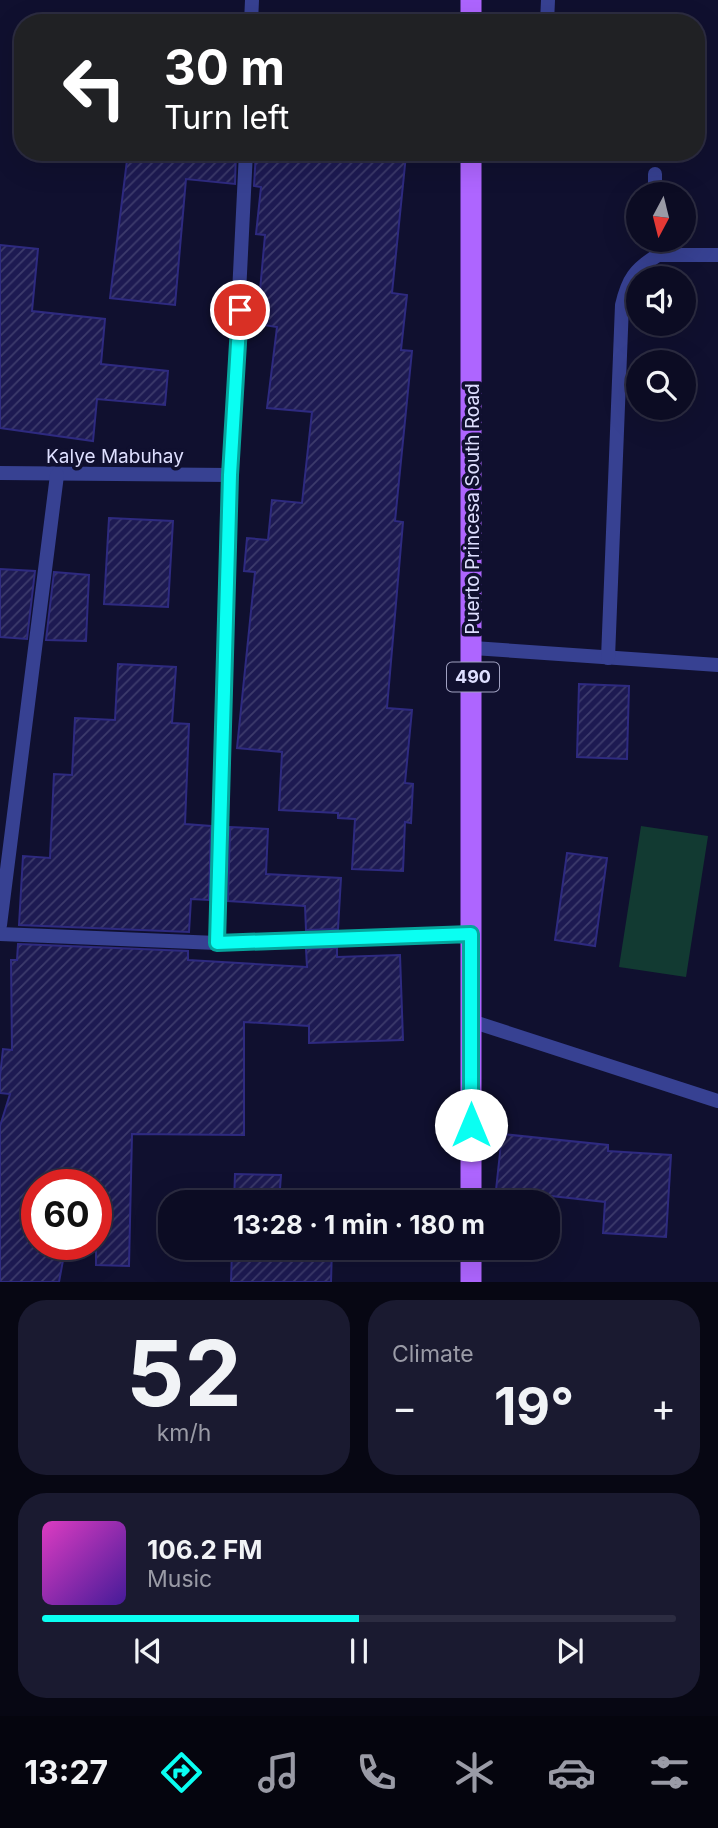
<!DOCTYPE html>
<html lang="en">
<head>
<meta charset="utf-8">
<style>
	:root { --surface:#0c0c23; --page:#1a1a30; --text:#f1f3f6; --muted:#9a9ba6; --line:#2c2c41; --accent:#0afff2 }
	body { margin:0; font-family:Inter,sans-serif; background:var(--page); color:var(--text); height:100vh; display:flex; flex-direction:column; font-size:26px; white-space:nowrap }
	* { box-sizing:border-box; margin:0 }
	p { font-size:23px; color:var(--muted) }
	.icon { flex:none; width:38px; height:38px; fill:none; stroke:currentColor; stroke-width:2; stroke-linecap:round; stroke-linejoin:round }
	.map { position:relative; height:1282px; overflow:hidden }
	.panel { display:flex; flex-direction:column; gap:18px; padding:18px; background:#070713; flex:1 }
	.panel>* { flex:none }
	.hud { position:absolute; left:14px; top:14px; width:691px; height:147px; border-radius:28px; box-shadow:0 7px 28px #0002,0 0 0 2px var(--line); background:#202124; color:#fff; overflow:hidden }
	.needle { width:46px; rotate:187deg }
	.buttons { position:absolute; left:626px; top:182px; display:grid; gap:14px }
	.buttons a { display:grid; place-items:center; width:70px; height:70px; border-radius:50%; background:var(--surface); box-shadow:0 7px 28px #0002,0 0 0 2px var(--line); font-size:35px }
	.speed { position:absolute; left:21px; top:1169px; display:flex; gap:14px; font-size:35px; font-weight:700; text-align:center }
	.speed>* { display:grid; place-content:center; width:91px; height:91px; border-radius:50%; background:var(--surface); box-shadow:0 7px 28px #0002,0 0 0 2px var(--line); line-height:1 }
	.speed .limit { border:10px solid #d22; background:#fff; color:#111 }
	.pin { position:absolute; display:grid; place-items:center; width:60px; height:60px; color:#fff; margin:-30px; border:4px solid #fff; border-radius:50%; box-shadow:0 2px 7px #0007 }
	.me { position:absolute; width:77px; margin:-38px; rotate:0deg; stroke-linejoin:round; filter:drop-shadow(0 0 5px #0008) }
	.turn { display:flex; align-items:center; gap:24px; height:147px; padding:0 35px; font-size:32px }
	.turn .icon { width:91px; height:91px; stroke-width:2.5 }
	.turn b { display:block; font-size:49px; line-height:60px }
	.big { font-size:52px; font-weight:700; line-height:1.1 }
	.panel .tile { flex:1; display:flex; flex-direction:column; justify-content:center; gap:10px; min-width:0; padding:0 24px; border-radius:28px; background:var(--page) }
	.panel .dial { align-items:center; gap:0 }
	.dial b { font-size:91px; line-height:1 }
	.song { display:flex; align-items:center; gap:21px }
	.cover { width:84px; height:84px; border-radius:10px; background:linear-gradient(135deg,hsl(310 70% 55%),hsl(260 70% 35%)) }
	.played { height:7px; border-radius:4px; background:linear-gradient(90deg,var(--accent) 50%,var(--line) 50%) }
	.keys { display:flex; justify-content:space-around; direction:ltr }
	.heat { display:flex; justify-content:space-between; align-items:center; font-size:38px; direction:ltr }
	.panel .tiles { flex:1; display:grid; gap:18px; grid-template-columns:1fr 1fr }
	.tile:last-child { grid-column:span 2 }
	.trip { position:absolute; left:158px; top:1190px; width:402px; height:70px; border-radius:28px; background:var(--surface); box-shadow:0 7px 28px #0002,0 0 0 2px var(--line); font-weight:700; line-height:70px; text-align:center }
	.dock { display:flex; height:112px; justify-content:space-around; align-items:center; background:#05050e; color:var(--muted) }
	.dock .icon { width:49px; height:49px }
	.dock .current { color:var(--accent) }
	.dock b { font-size:32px; color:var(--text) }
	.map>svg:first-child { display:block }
	.pitch { fill:#123a32 }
	.building { fill:url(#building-hatch); stroke:#2e2a80; stroke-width:2 }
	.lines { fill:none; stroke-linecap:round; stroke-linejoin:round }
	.lane { stroke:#374192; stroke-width:14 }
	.street { stroke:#374192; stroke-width:14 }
	.primary { stroke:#ae65ff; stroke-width:21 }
	.route-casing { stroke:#06a69d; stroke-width:18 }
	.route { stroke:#0afff2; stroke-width:12 }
	.labels { text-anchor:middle; stroke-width:7; stroke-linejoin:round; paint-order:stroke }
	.shield { fill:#10102f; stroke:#a0a1c1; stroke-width:2 }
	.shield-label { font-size:18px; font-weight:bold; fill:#dedfff }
	.street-label { font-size:19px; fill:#dedfff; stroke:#10102f }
</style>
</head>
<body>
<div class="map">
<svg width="718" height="1282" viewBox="0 0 718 1282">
	<defs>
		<pattern id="building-hatch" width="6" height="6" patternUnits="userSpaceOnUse" patternTransform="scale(1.75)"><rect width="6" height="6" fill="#1d1a52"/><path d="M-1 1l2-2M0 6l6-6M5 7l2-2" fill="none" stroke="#3d3b6c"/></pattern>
	</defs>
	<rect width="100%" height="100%" fill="#10102f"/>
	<path class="pitch" d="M 641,826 L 708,836 L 686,977 L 619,967 Z"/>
	<g class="building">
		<path d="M 128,152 L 236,152 L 235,184 L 186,179 L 175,305 L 110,298 Z"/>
		<path d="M 256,152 L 406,155 L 392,293 L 407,295 L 401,350 L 412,351 L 395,521 L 403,522 L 387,708 L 412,710 L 405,783 L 413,784 L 411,823 L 405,822 L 403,871 L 352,869 L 355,819 L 338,818 L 338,813 L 279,810 L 282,752 L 237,748 L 255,572 L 244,571 L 247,538 L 268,540 L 272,500 L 302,503 L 312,412 L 267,408 L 277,327 L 257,324 L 265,235 L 256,234 L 261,187 L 254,186 Z"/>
		<path d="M 0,245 L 38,249 L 32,311 L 105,319 L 101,364 L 168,371 L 165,405 L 97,399 L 93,441 L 0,428 Z"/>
		<path d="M 109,518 L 173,521 L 168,607 L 104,604 Z"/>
		<path d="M 0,569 L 35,571 L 27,639 L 0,637 Z"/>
		<path d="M 54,572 L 89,575 L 86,641 L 46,640 Z"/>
		<path d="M 118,664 L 176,667 L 172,723 L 189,724 L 185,824 L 211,826 L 209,900 L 191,899 L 189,932 L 19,925 L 23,856 L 50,858 L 54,774 L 72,775 L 75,718 L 115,720 Z"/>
		<path d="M 579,684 L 629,686 L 627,759 L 577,757 Z"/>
		<path d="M 230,827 L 268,829 L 266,874 L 341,878 L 338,929 L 306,930 L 305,906 L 228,901 Z"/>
		<path d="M 567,853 L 607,858 L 595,946 L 555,940 Z"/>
		<path d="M 18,944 L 188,951 L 188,960 L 307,967 L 306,949 L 337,948 L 337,957 L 400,955 L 403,1040 L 309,1043 L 309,1026 L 244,1022 L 244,1135 L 132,1134 L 129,1266 L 96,1265 L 96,1185 L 37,1185 L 37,1244 L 66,1244 L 59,1282 L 0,1282 L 0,1126 L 10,1094 L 0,1093 L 0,1076 L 3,1049 L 12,1050 L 11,960 L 17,960 Z"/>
		<path d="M 502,1134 L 608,1145 L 608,1151 L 671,1155 L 666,1237 L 603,1233 L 605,1202 L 496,1190 Z"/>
		<path d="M 235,1174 L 281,1175 L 279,1202 L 234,1202 Z"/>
		<path d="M 232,1248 L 332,1248 L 331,1282 L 231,1282 Z"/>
	</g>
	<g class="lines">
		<path class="lane" d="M 547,23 L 548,0"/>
		<g class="street">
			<path d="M 251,23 L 252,0"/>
			<path d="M 655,174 L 655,194"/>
			<path d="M 658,255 L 718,255"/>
			<path d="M 0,473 L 230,475"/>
			<path d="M 473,648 L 718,665"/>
			<path d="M 608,658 L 622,305 C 628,279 635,269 658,255 L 657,240"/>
			<path d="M 0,925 L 57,475"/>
			<path d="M 0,934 L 217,943 L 471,934"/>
			<path d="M 217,943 L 230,475 L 246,152"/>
			<path d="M 471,1021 L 718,1101"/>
		</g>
		<g class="primary">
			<path d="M 471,0 L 471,23"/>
			<path d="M 471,1202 L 471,152"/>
			<path d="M 471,1248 L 471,1282"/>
		</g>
	</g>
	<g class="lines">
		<defs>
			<path id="route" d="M 240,310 L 230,475 L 217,943 L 471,934 L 471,1125"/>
		</defs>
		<use href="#route" class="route-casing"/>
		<use href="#route" class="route"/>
	</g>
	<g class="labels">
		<rect class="shield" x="447" y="662.5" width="52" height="29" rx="5"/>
		<g class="shield-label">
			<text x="473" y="683">490</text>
		</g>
		<g class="street-label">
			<text x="115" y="463">Kalye Mabuhay</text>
			<text transform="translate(472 509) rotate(-90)" y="7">Puerto Princesa South Road</text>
		</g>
	</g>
</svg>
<div class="buttons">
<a><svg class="needle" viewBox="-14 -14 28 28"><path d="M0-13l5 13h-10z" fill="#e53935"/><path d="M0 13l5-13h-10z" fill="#9a9ba6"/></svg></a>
<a><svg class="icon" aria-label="sound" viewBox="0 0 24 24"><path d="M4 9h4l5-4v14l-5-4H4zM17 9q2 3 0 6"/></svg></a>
<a><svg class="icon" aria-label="search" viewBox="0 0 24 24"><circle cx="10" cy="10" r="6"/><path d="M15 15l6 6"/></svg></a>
</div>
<div class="speed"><div class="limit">60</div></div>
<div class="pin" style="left:240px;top:310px;background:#d93025"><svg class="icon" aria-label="arrive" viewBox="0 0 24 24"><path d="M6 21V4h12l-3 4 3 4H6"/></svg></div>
<svg class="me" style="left:471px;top:1125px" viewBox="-20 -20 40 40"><circle r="19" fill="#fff"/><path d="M0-13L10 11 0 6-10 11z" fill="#0afff2"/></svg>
<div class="trip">13:28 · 1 min · 180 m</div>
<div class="hud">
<div class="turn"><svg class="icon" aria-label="left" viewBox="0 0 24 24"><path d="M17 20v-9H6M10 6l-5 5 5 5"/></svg><div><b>30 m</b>Turn left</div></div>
</div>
</div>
<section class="panel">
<div class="tiles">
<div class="tile dial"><b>52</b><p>km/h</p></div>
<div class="tile"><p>Climate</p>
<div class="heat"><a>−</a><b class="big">19°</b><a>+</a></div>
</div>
<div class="tile">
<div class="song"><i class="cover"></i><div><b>106.2 FM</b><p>Music</p></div></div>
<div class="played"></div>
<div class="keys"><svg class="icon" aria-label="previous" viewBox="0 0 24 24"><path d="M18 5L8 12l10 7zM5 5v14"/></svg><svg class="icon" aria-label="pause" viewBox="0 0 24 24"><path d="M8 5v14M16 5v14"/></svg><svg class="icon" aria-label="next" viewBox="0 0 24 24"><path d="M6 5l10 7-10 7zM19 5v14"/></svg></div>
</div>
</div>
</section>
<nav class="dock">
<b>13:27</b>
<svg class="icon current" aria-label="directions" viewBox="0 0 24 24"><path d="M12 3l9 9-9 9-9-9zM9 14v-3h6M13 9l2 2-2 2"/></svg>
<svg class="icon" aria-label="music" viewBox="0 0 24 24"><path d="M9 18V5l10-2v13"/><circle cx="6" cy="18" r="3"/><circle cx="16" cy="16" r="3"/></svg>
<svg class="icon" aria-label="phone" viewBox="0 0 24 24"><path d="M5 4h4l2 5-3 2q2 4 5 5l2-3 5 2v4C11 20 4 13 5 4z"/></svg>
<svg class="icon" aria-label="climate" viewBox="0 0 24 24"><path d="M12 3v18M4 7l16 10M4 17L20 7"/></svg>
<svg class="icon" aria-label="car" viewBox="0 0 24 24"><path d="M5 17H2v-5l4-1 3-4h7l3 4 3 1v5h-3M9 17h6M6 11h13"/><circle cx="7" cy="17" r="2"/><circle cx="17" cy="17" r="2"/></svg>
<svg class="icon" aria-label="filters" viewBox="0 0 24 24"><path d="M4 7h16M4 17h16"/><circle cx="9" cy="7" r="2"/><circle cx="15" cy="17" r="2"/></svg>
</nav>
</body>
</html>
